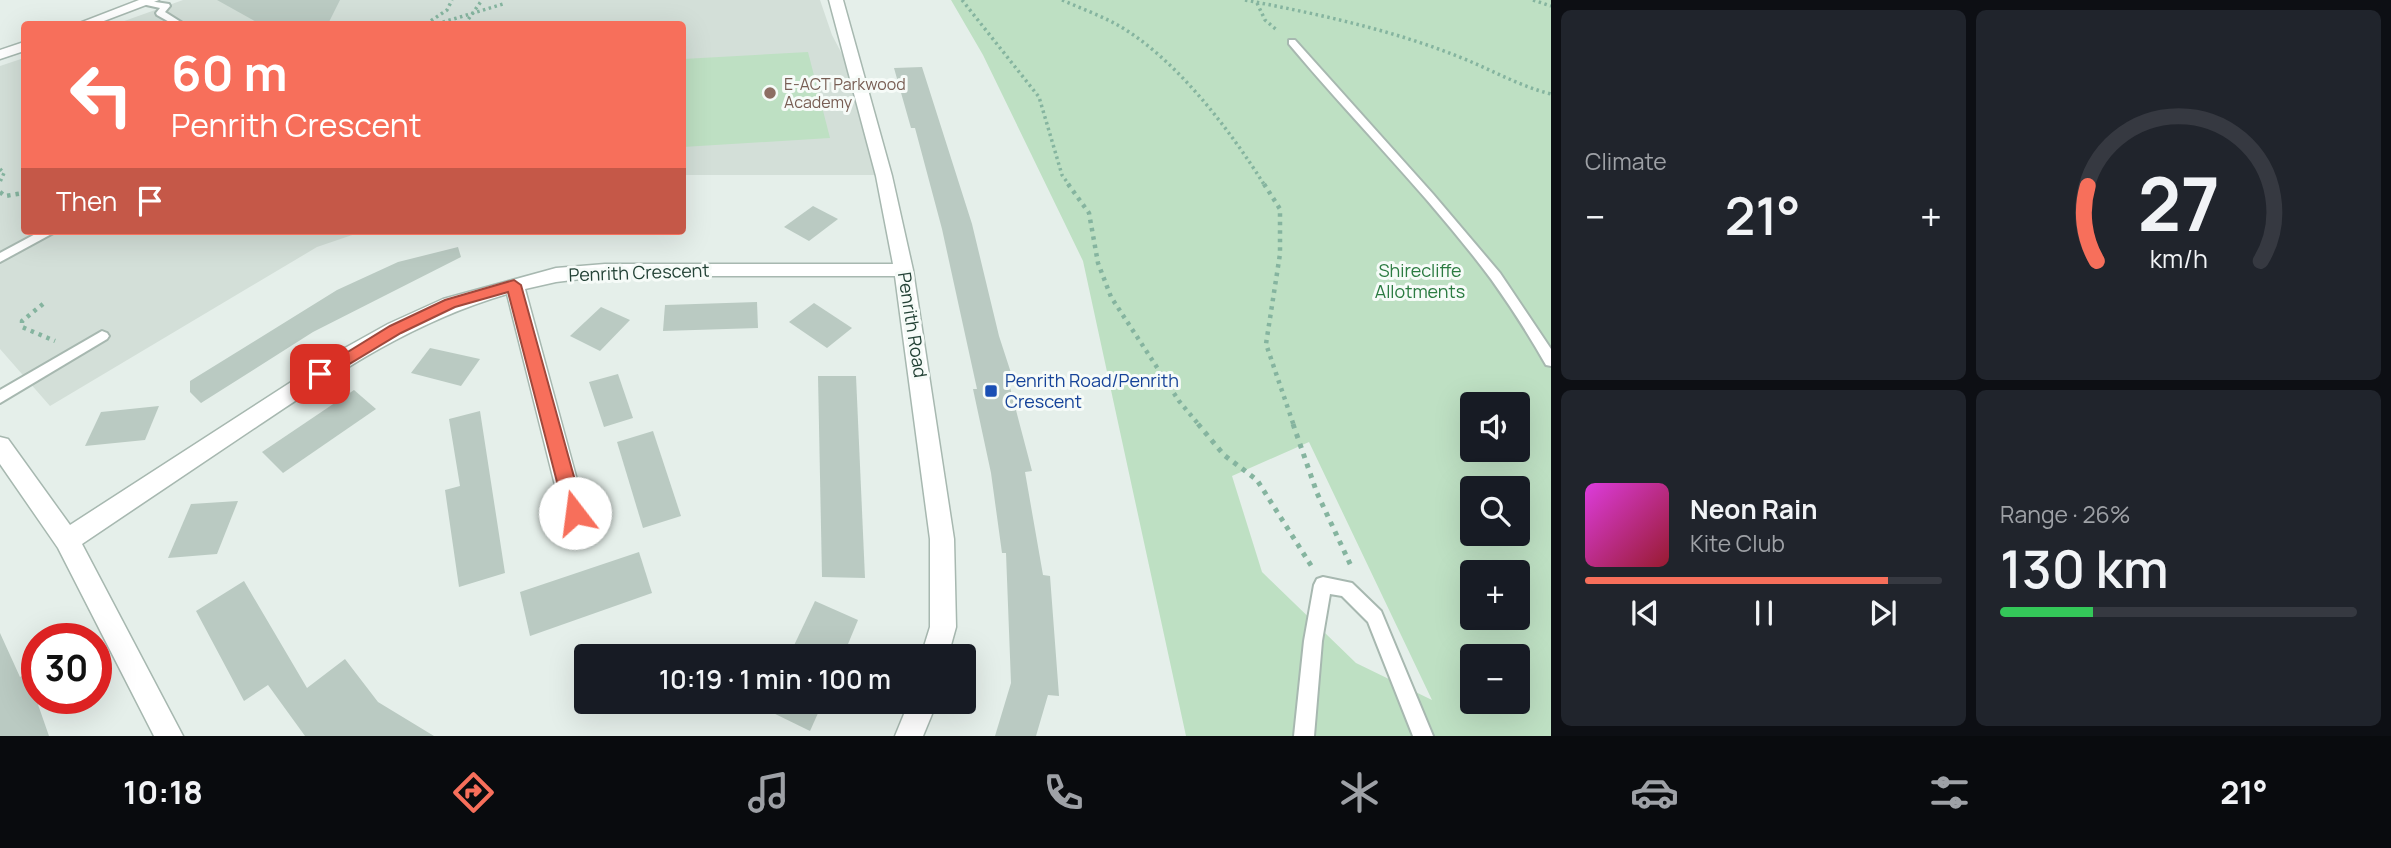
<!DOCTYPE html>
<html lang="en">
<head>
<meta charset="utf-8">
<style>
	:root { --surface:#171b24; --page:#20242c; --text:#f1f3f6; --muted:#9ea1a6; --line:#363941; --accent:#f76f5b }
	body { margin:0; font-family:Manrope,sans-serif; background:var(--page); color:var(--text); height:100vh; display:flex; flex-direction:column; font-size:26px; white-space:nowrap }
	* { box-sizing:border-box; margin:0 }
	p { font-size:23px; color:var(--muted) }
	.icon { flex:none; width:38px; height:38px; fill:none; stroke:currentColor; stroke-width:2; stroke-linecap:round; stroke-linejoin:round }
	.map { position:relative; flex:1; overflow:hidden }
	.sheet { display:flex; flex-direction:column; gap:10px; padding:10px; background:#0d0f14; width:840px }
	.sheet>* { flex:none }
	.guide { position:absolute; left:21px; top:21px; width:665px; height:214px; border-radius:7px; box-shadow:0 7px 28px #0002; background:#f76f5b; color:#fff; overflow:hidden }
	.controls { position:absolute; left:1460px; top:392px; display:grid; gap:14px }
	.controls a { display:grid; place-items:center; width:70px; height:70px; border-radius:7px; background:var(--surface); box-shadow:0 7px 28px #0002; font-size:35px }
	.speed { position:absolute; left:21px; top:623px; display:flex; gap:14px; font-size:35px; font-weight:700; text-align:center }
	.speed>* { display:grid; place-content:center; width:91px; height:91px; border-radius:50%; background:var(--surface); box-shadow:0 7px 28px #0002; line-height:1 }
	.speed .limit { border:10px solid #d22; background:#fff; color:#111 }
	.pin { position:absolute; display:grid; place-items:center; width:60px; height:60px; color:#fff; margin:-30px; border-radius:14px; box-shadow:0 4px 10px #0006 }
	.me { position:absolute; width:77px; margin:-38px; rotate:345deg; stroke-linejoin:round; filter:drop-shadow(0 0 5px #0008) }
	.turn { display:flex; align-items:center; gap:24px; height:147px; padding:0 35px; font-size:32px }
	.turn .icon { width:91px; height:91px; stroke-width:2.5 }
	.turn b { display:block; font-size:49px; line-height:60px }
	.then { display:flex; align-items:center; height:66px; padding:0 35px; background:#0003; gap:14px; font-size:26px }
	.big { font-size:52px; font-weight:600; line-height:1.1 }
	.sheet .card { flex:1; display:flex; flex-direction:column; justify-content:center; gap:10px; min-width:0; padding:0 24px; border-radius:10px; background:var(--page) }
	.sheet .dial { align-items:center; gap:0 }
	.dial svg { height:182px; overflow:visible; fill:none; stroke:var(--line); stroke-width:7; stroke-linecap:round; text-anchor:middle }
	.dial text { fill:var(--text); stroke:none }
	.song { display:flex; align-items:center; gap:21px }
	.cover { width:84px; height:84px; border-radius:10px; background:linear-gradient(135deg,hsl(300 70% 55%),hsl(350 70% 35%)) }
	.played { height:7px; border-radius:4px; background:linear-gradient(90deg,var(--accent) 85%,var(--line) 85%) }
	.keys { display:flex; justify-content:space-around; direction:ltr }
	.heat { display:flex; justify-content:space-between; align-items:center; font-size:38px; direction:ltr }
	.charge { height:10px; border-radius:5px; background:linear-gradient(90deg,#34c759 26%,var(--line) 0) }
	.sheet .tiles { flex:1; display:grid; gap:10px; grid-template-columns:repeat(2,1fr) }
	.trip { position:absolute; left:574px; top:644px; width:402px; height:70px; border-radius:7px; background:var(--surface); box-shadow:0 7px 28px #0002; font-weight:600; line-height:70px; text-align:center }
	.dock { display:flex; height:112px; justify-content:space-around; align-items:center; background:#090b0e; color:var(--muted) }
	.dock .icon { width:49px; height:49px }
	.dock .active { color:var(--accent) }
	.dock b { font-size:32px; color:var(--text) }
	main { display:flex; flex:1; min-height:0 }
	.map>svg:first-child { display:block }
	.built { fill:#d3dfd8 }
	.green { fill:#bee0c3; fill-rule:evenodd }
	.building { fill:#bacac2 }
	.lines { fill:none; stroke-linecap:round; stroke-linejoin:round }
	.service-casing { stroke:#a7b8b0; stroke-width:4 }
	.minor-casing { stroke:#a7b8b0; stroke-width:3 }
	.path-far2 { stroke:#85b49f; stroke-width:3.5; stroke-dasharray:2.5 3.5; stroke-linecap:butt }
	.path-far1 { stroke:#85b49f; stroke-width:4.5; stroke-dasharray:3.5 5; stroke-linecap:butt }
	.path { stroke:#85b49f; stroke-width:5; stroke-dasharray:4.5 6; stroke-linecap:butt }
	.service { fill:#fff; fill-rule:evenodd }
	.minor { fill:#fff; fill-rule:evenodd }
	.route { fill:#f76f5b; stroke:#a1483b; stroke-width:2 }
	.education-dot { fill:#8d6e63; stroke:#f6fbf8; stroke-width:2.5 }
	.transit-dot { fill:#1a4fb4; stroke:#f6fbf8; stroke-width:2.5 }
	.labels { text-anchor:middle; stroke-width:6; stroke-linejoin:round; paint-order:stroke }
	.far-education-label { font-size:16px; fill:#785e54; stroke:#f6fbf8; text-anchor:start }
	.park-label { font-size:18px; fill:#2b7b41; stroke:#f6fbf8 }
	.street-label { font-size:18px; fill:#234236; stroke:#f6fbf8 }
	.transit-label { font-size:18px; fill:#164399; stroke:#f6fbf8; text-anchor:start }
</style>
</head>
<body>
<main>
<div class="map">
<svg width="1551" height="736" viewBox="0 0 1551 736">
	<rect width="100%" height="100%" fill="#e5efea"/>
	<g class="built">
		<path d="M 183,0 L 820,0 L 832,35 L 853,75 L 876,175 L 683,175 L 682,24 L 116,24 Z"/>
		<path d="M 24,58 L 24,231 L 364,231 L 317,247 L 50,406 L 0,349 L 0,66 Z"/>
	</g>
	<g class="green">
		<path d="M 951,0 L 1551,0 L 1551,736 L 1186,736 L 1083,261 L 983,55 ZM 1472,404 L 1517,404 L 1517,450 L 1472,450 ZM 1309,442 L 1432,700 L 1356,663 L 1262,572 L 1232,476 ZM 1472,488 L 1517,488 L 1517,534 L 1472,534 ZM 1472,572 L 1517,572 L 1517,618 L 1472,618 ZM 1472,656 L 1517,656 L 1517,702 L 1472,702 Z"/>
		<path d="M 808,52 L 830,138 L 683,147 L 683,59 Z"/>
	</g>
	<g class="building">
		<path d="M 217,0 L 340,0 L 328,24 L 260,24 Z"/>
		<path d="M 922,67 L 972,224 L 999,336 L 1012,376 L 1007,376 L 1032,471 L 1025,472 L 1043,575 L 1050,576 L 1059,696 L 1048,695 L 1036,736 L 995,736 L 1011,683 L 1006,553 L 1002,553 L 991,473 L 973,389 L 977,389 L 942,229 L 915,128 L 911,128 L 894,68 Z"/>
		<path d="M 813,206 L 838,219 L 809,241 L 784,227 Z"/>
		<path d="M 458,247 L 461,257 L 313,332 L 201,403 L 190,392 L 190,381 L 337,290 L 398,262 Z"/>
		<path d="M 757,302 L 758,328 L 663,331 L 665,305 Z"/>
		<path d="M 814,303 L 852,328 L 827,348 L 789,322 Z"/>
		<path d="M 601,307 L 630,320 L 600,351 L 570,336 Z"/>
		<path d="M 430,348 L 480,359 L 461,386 L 411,373 Z"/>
		<path d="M 618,374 L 633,418 L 604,427 L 589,382 Z"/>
		<path d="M 818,376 L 856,376 L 865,578 L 822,577 Z"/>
		<path d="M 354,390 L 376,409 L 283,473 L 262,452 Z"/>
		<path d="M 159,406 L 145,440 L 85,446 L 101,412 Z"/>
		<path d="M 480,411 L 505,573 L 459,587 L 445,490 L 460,486 L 449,419 Z"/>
		<path d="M 653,431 L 681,516 L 643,528 L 617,442 Z"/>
		<path d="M 238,501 L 217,554 L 168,558 L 191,504 Z"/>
		<path d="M 639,552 L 652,593 L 530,636 L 520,592 Z"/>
		<path d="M 244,581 L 307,688 L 345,659 L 378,702 L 434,736 L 305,736 L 268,685 L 244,701 L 196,611 Z"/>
		<path d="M 815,601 L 858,620 L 843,656 L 789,656 Z"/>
		<path d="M 0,633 L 20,677 L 27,673 L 49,736 L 0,736 Z"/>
		<path d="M 768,702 L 823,702 L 810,731 L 765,709 Z"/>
	</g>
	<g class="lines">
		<defs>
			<g id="service">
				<path d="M 142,0 L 169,4 L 170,6 L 165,12 L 184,24 L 173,24 L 157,15 L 156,13 L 160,8 L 142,4 Z"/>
				<path d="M 1289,40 L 1295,40 L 1433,194 L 1500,273 L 1551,349 L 1551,366 L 1546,365 C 1529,335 1511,307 1491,279 C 1429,196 1355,123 1289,44 Z"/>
				<path d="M 41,231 L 57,231 L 0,262 L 0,253 Z"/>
				<path d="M 102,331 L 107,333 L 109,336 L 107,339 L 0,403 L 0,390 Z"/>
				<path d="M 1323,577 L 1352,583 L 1381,611 L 1433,736 L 1413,736 L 1368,622 L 1342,596 L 1330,594 L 1322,641 L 1314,736 L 1294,736 L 1304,641 L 1314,585 L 1317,579 Z"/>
			</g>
			<g id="minor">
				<path d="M 139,0 L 159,0 L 96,24 L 77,24 Z"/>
				<path d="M 829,0 L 843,0 L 892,176 L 913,270 L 954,539 L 956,627 L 948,656 L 921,656 L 930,627 L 930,539 L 895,276 L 605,276 L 556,282 L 525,289 L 586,513 L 583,520 L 574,523 L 565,520 L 562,513 L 507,294 C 412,322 340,371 259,425 C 200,465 141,504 82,544 L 183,736 L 154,736 L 58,548 L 0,464 L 0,437 L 8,439 L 70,525 L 336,353 L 388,324 L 443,299 L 556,268 L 605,264 L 893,264 L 876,176 Z"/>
				<path d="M 24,42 L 24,51 L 0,59 L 0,50 Z"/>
				<path d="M 909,702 L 937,702 L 923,736 L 895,736 Z"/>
			</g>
		</defs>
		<use href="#service" class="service-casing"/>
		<use href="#minor" class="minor-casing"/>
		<g class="path-far2">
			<path d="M 962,0 L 1039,97 L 1062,175 L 1070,186"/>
			<path d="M 1062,0 C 1080,8 1099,15 1116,24 C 1175,57 1230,130 1265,186"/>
			<path d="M 1245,0 C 1318,14 1393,30 1462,58 C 1492,70 1519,86 1551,94"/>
			<path d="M 1533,0 L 1551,6"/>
			<path d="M 1257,3 L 1265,20 L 1278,31"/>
			<path d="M 426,24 L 447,10 L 452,0"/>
			<path d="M 437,24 L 503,4"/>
			<path d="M 465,24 L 482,0"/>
			<path d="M 0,169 L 4,173 L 0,182"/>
		</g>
		<g class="path-far1">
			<path d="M 1068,184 L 1089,213 L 1098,263 L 1111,297 L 1179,401 L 1200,426"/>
			<path d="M 1264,184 L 1280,209 L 1280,254 L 1266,344 L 1294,426"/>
			<path d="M 0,192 L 5,196 L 24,193"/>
			<path d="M 43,304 L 22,321 L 22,327 L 55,341"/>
		</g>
		<g class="path">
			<path d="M 1198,424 L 1224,455 L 1257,480 L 1312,567"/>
			<path d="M 1293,424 L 1317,493 L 1352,568"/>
		</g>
		<use href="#service" class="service"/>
		<use href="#minor" class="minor"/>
	</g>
	<path class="route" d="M 514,280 L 521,285 L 584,513 L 581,518 L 568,518 L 565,513 L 508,292 L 455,307 L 401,333 L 326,378 L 320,380 L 312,374 L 390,326 L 445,300 Z"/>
	<circle class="education-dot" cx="770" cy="93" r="7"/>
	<rect class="transit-dot" x="984" y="384" width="14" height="14" rx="3.5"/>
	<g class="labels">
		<g class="far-education-label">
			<text x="784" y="90">E-ACT Parkwood<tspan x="784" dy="18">Academy</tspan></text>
		</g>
		<g class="park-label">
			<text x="1420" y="277">Shirecliffe<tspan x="1420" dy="21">Allotments</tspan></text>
		</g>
		<g class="street-label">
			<text transform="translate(639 273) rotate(-2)" y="6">Penrith Crescent</text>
			<text transform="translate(912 325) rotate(81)" y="6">Penrith Road</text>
		</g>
		<g class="transit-label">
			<text x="1005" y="387">Penrith Road/Penrith<tspan x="1005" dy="21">Crescent</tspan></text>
		</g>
	</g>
</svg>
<div class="controls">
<a><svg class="icon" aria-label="sound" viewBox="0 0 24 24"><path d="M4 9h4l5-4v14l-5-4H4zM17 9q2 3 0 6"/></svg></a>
<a><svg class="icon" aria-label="search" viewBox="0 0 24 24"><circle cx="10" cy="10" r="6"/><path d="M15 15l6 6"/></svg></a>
<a>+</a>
<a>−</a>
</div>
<div class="speed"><div class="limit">30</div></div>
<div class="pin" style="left:320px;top:374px;background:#d93025"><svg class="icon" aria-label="arrive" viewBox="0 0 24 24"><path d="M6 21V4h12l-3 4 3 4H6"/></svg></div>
<svg class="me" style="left:575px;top:513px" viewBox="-20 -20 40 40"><circle r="19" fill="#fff"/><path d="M0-13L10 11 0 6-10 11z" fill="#f76f5b"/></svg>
<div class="trip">10:19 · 1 min · 100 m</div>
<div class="guide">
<div class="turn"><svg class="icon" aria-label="left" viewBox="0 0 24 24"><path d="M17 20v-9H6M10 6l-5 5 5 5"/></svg><div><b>60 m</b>Penrith Crescent</div></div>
<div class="then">Then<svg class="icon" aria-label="arrive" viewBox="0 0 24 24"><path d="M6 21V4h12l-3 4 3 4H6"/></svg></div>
</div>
</div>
<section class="sheet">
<div class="tiles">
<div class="card"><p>Climate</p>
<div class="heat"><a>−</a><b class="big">21°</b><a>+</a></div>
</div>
<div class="card dial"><svg viewBox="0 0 100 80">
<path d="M14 69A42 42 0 1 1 86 69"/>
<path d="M14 69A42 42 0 0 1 10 36" stroke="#f76f5b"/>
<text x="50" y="56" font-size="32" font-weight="700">27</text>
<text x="50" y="72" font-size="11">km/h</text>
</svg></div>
<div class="card">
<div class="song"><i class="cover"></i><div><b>Neon Rain</b><p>Kite Club</p></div></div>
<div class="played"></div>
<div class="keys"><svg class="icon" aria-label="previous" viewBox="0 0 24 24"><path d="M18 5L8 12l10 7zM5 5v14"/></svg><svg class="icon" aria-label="pause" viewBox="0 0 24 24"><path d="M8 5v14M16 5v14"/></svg><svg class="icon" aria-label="next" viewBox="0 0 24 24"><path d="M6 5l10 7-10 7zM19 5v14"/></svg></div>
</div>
<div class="card"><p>Range · 26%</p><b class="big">130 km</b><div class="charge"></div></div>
</div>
</section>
</main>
<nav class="dock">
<b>10:18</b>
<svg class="icon active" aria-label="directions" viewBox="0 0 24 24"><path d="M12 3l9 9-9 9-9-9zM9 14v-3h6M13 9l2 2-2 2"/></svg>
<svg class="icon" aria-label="music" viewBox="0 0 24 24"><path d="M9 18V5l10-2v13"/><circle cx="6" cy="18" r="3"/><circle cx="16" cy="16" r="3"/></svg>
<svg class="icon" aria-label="phone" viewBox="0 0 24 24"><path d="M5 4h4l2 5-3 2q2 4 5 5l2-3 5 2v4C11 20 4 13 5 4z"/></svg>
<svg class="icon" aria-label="climate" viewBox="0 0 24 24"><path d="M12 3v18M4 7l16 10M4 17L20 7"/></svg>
<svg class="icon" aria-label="car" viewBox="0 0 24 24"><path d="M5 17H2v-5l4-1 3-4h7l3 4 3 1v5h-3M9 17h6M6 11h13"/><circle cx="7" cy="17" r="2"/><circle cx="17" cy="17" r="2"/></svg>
<svg class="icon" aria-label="filters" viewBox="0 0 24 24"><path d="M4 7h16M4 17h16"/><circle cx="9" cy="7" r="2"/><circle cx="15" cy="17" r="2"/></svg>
<b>21°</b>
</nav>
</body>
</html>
